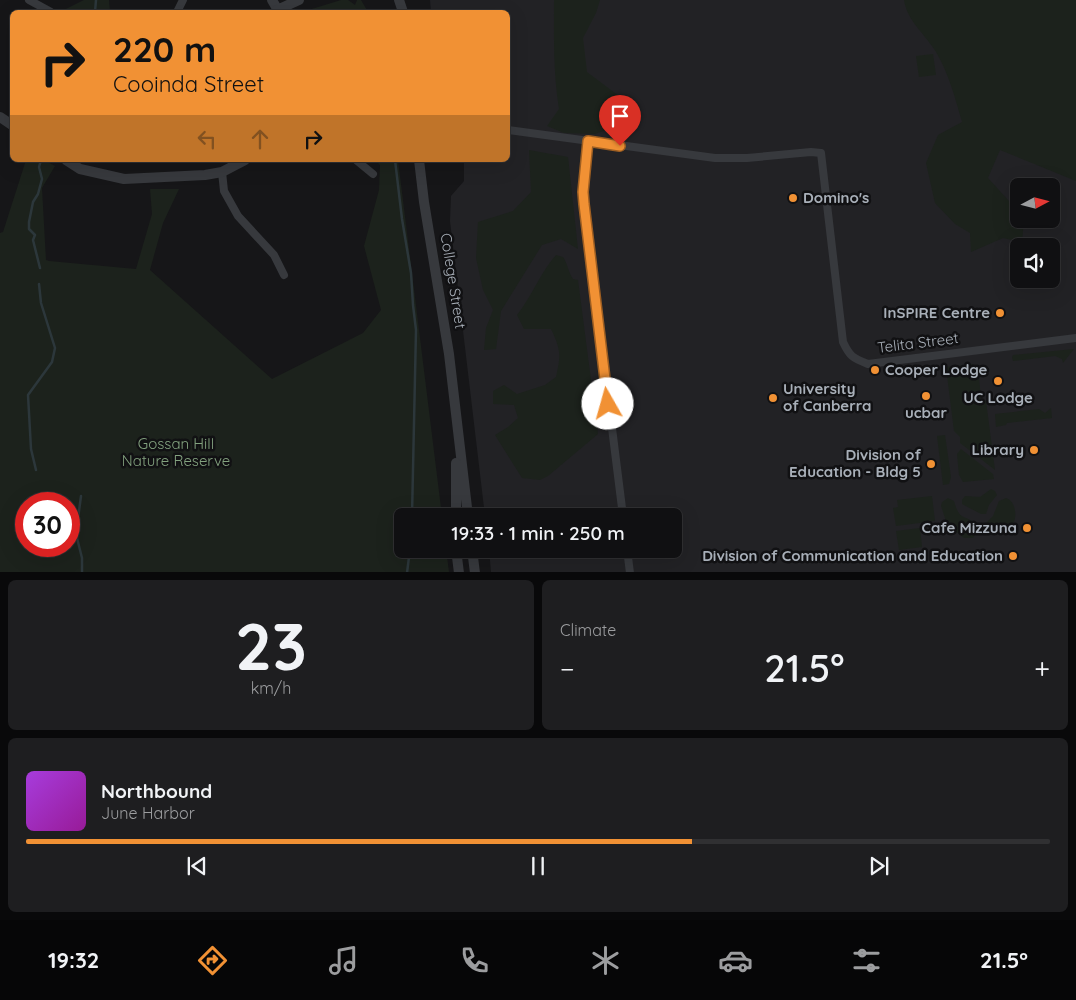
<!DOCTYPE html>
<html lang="en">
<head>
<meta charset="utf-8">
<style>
	:root { --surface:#101012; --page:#1e1e20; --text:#f1f3f6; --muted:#9c9d9f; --line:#303032; --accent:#f19134 }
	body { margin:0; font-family:Quicksand,sans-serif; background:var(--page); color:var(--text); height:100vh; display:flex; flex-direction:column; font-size:19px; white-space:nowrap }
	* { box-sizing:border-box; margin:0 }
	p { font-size:16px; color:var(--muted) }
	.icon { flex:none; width:28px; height:28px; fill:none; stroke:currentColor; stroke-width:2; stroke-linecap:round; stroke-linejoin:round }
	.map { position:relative; height:572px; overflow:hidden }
	.details { display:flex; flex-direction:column; gap:8px; padding:8px; background:#09090a; flex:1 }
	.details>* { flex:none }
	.hud { position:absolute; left:10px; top:10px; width:500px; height:152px; border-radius:8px; box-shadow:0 5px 20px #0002,0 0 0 1px var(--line); background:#f19134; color:#111; overflow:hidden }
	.needle { width:32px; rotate:83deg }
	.tools { position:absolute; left:1010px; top:178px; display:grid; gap:10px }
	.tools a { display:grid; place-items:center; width:50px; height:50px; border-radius:8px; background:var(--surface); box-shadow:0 5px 20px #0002,0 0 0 1px var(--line); font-size:25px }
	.speed { position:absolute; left:15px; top:492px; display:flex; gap:10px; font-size:25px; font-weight:700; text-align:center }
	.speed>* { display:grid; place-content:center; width:65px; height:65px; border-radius:50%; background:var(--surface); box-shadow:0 5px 20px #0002,0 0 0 1px var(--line); line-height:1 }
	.speed .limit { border:8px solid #d22; background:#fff; color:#111 }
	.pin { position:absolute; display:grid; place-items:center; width:42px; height:42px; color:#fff; margin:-51px -21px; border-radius:50% 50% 50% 0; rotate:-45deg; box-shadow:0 0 5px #0007 }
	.pin .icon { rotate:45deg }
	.me { position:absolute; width:55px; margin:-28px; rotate:353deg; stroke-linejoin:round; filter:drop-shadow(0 0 4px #0008) }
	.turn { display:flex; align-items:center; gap:18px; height:105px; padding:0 20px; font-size:22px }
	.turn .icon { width:65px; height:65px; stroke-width:2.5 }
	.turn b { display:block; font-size:35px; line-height:42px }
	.lanes { display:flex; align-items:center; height:48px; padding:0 20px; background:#0003; justify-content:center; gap:25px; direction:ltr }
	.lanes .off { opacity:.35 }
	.big { font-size:38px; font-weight:600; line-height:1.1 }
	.details .widget { flex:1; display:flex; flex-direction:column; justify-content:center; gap:8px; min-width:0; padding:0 18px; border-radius:8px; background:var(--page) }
	.details .dial { align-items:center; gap:0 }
	.dial b { font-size:65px; line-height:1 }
	.song { display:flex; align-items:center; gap:15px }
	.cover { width:60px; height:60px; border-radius:8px; background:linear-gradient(135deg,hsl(280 70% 55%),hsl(300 70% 35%)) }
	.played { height:5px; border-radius:2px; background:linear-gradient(90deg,var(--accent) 65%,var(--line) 65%) }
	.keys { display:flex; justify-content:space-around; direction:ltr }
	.heat { display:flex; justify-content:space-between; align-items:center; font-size:28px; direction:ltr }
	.details .tiles { flex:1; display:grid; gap:8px; grid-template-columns:1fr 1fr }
	.widget:last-child { grid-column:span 2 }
	.trip { position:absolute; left:394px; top:508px; width:288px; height:50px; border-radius:8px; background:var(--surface); box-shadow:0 5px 20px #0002,0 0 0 1px var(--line); font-weight:600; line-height:50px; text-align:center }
	.tab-bar { display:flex; height:80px; justify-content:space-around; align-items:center; background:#060607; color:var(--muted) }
	.tab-bar .icon { width:35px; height:35px }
	.tab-bar .current { color:var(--accent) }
	.tab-bar b { font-size:22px; color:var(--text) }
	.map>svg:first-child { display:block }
	.built { fill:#222225; fill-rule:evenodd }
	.green { fill:#1c221c; fill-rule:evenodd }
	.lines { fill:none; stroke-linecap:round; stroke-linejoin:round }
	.stream { stroke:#2c373b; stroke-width:2.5 }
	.minor { stroke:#37393d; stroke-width:8 }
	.tertiary { stroke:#37393d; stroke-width:10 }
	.route-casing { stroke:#9d5e22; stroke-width:12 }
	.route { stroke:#f19134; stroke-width:9 }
	.poi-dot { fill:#f19134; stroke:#111113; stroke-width:2 }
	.labels { text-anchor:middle; stroke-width:5; stroke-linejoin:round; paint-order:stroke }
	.poi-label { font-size:15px; font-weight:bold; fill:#a8afb8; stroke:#111113; text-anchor:end }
	.street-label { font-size:15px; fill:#a8afb8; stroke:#111113 }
	.park-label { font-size:15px; fill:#83a27f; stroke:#111113 }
</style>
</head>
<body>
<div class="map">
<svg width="1076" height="573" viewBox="0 0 1076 573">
	<rect width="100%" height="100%" fill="#161618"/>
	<path class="built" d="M 430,0 L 1076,0 L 1076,572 L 491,572 L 489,549 L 672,549 L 672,516 L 485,516 L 450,221 L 451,196 L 464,181 L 464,160 L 508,160 L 508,12 L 431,12 ZM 1019,186 L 1051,186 L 1051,219 L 1019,219 ZM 1019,246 L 1051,246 L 1051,279 L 1019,279 Z"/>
	<g class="green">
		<path d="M 84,0 L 109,0 L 110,12 L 66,12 L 66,9 Z"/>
		<path d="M 341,0 L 348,0 L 355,5 L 357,0 L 361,0 L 368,12 L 302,12 Z"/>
		<path d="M 554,0 L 600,0 L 596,13 L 583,38 L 587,72 L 623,99 L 617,126 L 595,134 L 564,133 L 547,126 L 559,109 C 553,72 554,37 554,0 Z"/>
		<path d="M 904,0 L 1076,0 L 1076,181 L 1000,150 L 988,178 L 1019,212 L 1019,219 L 1024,219 L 1022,242 L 1003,238 L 971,252 L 970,233 L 955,224 L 935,203 L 926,163 L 938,135 L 962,122 C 955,98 949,74 936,52 C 926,35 907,21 904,0 Z"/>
		<path d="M 933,54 L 936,75 L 919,77 L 916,56 Z"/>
		<path d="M 529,150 L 568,157 L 578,249 L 561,239 L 542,245 L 501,311 L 496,349 L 484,350 L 486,328 L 493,310 L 483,290 L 476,258 L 478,222 L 513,211 L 531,192 Z"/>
		<path d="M 26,160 L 44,160 L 55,166 L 42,188 L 46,260 L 49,261 L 136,269 L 152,214 L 150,189 L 179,189 L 163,223 L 150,270 L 272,379 L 363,333 L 381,310 L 364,246 L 379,190 L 380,165 L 375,160 L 398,160 L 442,516 L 402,516 L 402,549 L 446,549 L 449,572 L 0,572 L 0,233 L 3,232 ZM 26,504 L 69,504 L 69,546 L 26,546 Z"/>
		<path d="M 556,255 L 563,257 C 568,264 568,272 573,279 L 578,280 L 598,434 L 548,476 L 540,480 L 522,478 L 495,435 L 508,427 L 518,418 L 514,405 L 493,404 L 493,391 L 504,385 L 517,394 L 545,385 L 556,377 C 561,355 561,350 551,329 L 524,329 L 517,315 C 532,296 540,273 556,255 Z"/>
		<path d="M 1074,349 L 1063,363 L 1062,359 L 1055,356 L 1013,361 L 1012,357 L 1013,355 Z"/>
		<path d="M 973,364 L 979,377 L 981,400 L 986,401 L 995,470 L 960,443 L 960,437 L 954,431 L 946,367 Z"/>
		<path d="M 1051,408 L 1052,418 L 1007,423 L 1006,425 L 996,427 L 995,414 L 1039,409 L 1045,413 Z"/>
		<path d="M 945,435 L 951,477 L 949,484 L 943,485 L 937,436 Z"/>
		<path d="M 961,449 L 993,474 L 994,479 L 963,482 L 959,475 L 957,454 Z"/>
		<path d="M 991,489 L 995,491 L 997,495 L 989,505 L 986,514 L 981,514 L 962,504 L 962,500 L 965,496 L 980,497 Z"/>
		<path d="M 932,496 L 935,521 L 896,526 L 893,508 L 898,507 L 897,500 Z"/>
		<path d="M 948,498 L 954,501 C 960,522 963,513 976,524 L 977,533 L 973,538 L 964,538 L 958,533 L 949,530 L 941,506 L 942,502 Z"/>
		<path d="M 1006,498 C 1015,501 1017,514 1014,522 C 1006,528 986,541 986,523 L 993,516 L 999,501 Z"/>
		<path d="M 920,528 L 922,547 L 899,550 L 896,531 Z"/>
	</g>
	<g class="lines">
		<g class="stream">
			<path d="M 95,12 L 96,0"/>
			<path d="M 395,160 L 402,219 L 411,273 L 413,305 L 416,330 L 412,516"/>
			<path d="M 40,268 L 33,240 L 35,235 L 29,229 L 29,222 L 33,202 L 38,194 L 42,179 L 39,167 L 41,160"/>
			<path d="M 36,470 L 31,449 L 28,395 L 52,362 L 55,348 L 41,303 L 39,284"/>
			<path d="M 81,496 L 76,534 L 82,558 L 82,573"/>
			<path d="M 407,573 L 410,549"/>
		</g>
		<g class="minor">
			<path d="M 29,0 L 51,12"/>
			<path d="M 177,12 L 183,0"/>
			<path d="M 508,130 L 715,158 L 747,158 L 811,152 L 821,153 L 843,342 C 850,357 853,358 868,364 L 1076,338"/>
			<path d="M 588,141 L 584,204 L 623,516"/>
			<path d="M 356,160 L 373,174"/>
			<path d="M 222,172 L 224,191 L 238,216 L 274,255 L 284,275"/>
			<path d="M 627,549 L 630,573"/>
		</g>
		<g class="tertiary">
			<path d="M 272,0 L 279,12"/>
			<path d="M 399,0 L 403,12"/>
			<path d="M 277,10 L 299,0"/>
			<path d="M 0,117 L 12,125"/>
			<path d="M 66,160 L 80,169 L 124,179 L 205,175 L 222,172 L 245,160"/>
			<path d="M 419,160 L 424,202 L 449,354 L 468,516"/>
			<path d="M 456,516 L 456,463"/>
			<path d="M 456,549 L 459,573"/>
			<path d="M 472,549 L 475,573"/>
		</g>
	</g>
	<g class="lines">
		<defs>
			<path id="route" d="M 608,404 L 584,204 L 583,192 L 588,141 L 620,146"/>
		</defs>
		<use href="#route" class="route-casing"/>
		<use href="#route" class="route"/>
	</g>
	<g class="poi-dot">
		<circle cx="793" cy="198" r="5"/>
		<circle cx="1000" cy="313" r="5"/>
		<circle cx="875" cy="370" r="5"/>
		<circle cx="998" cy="381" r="5"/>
		<circle cx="926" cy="396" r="5"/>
		<circle cx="773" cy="398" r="5"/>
		<circle cx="1034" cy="450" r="5"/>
		<circle cx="931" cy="464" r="5"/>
		<circle cx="1027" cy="528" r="5"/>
		<circle cx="1013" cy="556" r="5"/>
	</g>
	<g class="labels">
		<g class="poi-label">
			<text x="803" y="203" text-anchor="start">Domino's</text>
			<text x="990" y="318">InSPIRE Centre</text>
			<text x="885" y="375" text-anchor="start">Cooper Lodge</text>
			<text x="783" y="394" text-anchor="start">University<tspan x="783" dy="17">of Canberra</tspan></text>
			<text x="998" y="403" text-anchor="middle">UC Lodge</text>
			<text x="926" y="418" text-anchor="middle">ucbar</text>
			<text x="1024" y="455">Library</text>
			<text x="921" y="460">Division of<tspan x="921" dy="17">Education - Bldg 5</tspan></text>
			<text x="1017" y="533">Cafe Mizzuna</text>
			<text x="1003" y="561">Division of Communication and Education</text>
		</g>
		<g class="street-label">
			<text transform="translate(453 281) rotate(81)" y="5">College Street</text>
			<text transform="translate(918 343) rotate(-7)" y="5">Telita Street</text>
		</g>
		<g class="park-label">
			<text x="176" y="449">Gossan Hill<tspan x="176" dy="17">Nature Reserve</tspan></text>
		</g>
	</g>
</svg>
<div class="tools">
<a><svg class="needle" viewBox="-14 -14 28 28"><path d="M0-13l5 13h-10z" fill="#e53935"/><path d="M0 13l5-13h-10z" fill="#9c9d9f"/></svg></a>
<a><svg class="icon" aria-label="sound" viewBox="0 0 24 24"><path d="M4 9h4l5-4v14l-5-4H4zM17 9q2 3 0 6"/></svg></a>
</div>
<div class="speed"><div class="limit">30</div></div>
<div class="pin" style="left:620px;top:146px;background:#d93025"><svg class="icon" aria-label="arrive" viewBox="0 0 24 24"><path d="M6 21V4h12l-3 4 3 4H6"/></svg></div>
<svg class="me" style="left:608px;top:404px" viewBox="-20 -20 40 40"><circle r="19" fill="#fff"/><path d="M0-13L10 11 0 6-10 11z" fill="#f19134"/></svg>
<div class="trip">19:33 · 1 min · 250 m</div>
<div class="hud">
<div class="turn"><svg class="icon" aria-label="right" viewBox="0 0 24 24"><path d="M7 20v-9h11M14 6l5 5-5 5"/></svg><div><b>220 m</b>Cooinda Street</div></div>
<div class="lanes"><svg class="icon off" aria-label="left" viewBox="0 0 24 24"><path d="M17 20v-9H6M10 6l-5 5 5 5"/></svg><svg class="icon off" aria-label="ahead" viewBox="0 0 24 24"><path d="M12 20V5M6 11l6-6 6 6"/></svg><svg class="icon" aria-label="right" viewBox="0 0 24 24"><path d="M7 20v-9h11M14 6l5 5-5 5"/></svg></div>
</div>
</div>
<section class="details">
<div class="tiles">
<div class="widget dial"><b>23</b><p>km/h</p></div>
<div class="widget"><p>Climate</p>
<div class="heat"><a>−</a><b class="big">21.5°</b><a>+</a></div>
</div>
<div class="widget">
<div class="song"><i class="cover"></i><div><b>Northbound</b><p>June Harbor</p></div></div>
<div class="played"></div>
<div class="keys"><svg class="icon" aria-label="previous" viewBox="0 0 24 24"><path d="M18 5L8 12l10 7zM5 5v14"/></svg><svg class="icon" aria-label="pause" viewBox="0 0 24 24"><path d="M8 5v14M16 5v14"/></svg><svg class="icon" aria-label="next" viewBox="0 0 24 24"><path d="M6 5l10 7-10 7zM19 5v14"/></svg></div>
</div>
</div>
</section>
<nav class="tab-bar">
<b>19:32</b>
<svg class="icon current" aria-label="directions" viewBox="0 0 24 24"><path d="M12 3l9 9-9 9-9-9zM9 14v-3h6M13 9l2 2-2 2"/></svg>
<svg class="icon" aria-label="music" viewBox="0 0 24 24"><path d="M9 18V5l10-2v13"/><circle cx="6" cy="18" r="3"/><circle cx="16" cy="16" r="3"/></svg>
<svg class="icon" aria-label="phone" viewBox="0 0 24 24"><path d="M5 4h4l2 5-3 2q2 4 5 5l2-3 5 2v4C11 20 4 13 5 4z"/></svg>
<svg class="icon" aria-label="climate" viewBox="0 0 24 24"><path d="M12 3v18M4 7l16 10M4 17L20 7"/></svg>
<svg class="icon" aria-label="car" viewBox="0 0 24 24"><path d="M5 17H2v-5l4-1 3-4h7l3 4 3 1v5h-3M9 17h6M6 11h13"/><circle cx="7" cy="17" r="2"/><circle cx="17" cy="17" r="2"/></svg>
<svg class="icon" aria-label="filters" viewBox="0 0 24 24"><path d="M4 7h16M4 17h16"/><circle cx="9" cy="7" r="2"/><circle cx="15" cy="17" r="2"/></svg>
<b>21.5°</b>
</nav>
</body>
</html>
